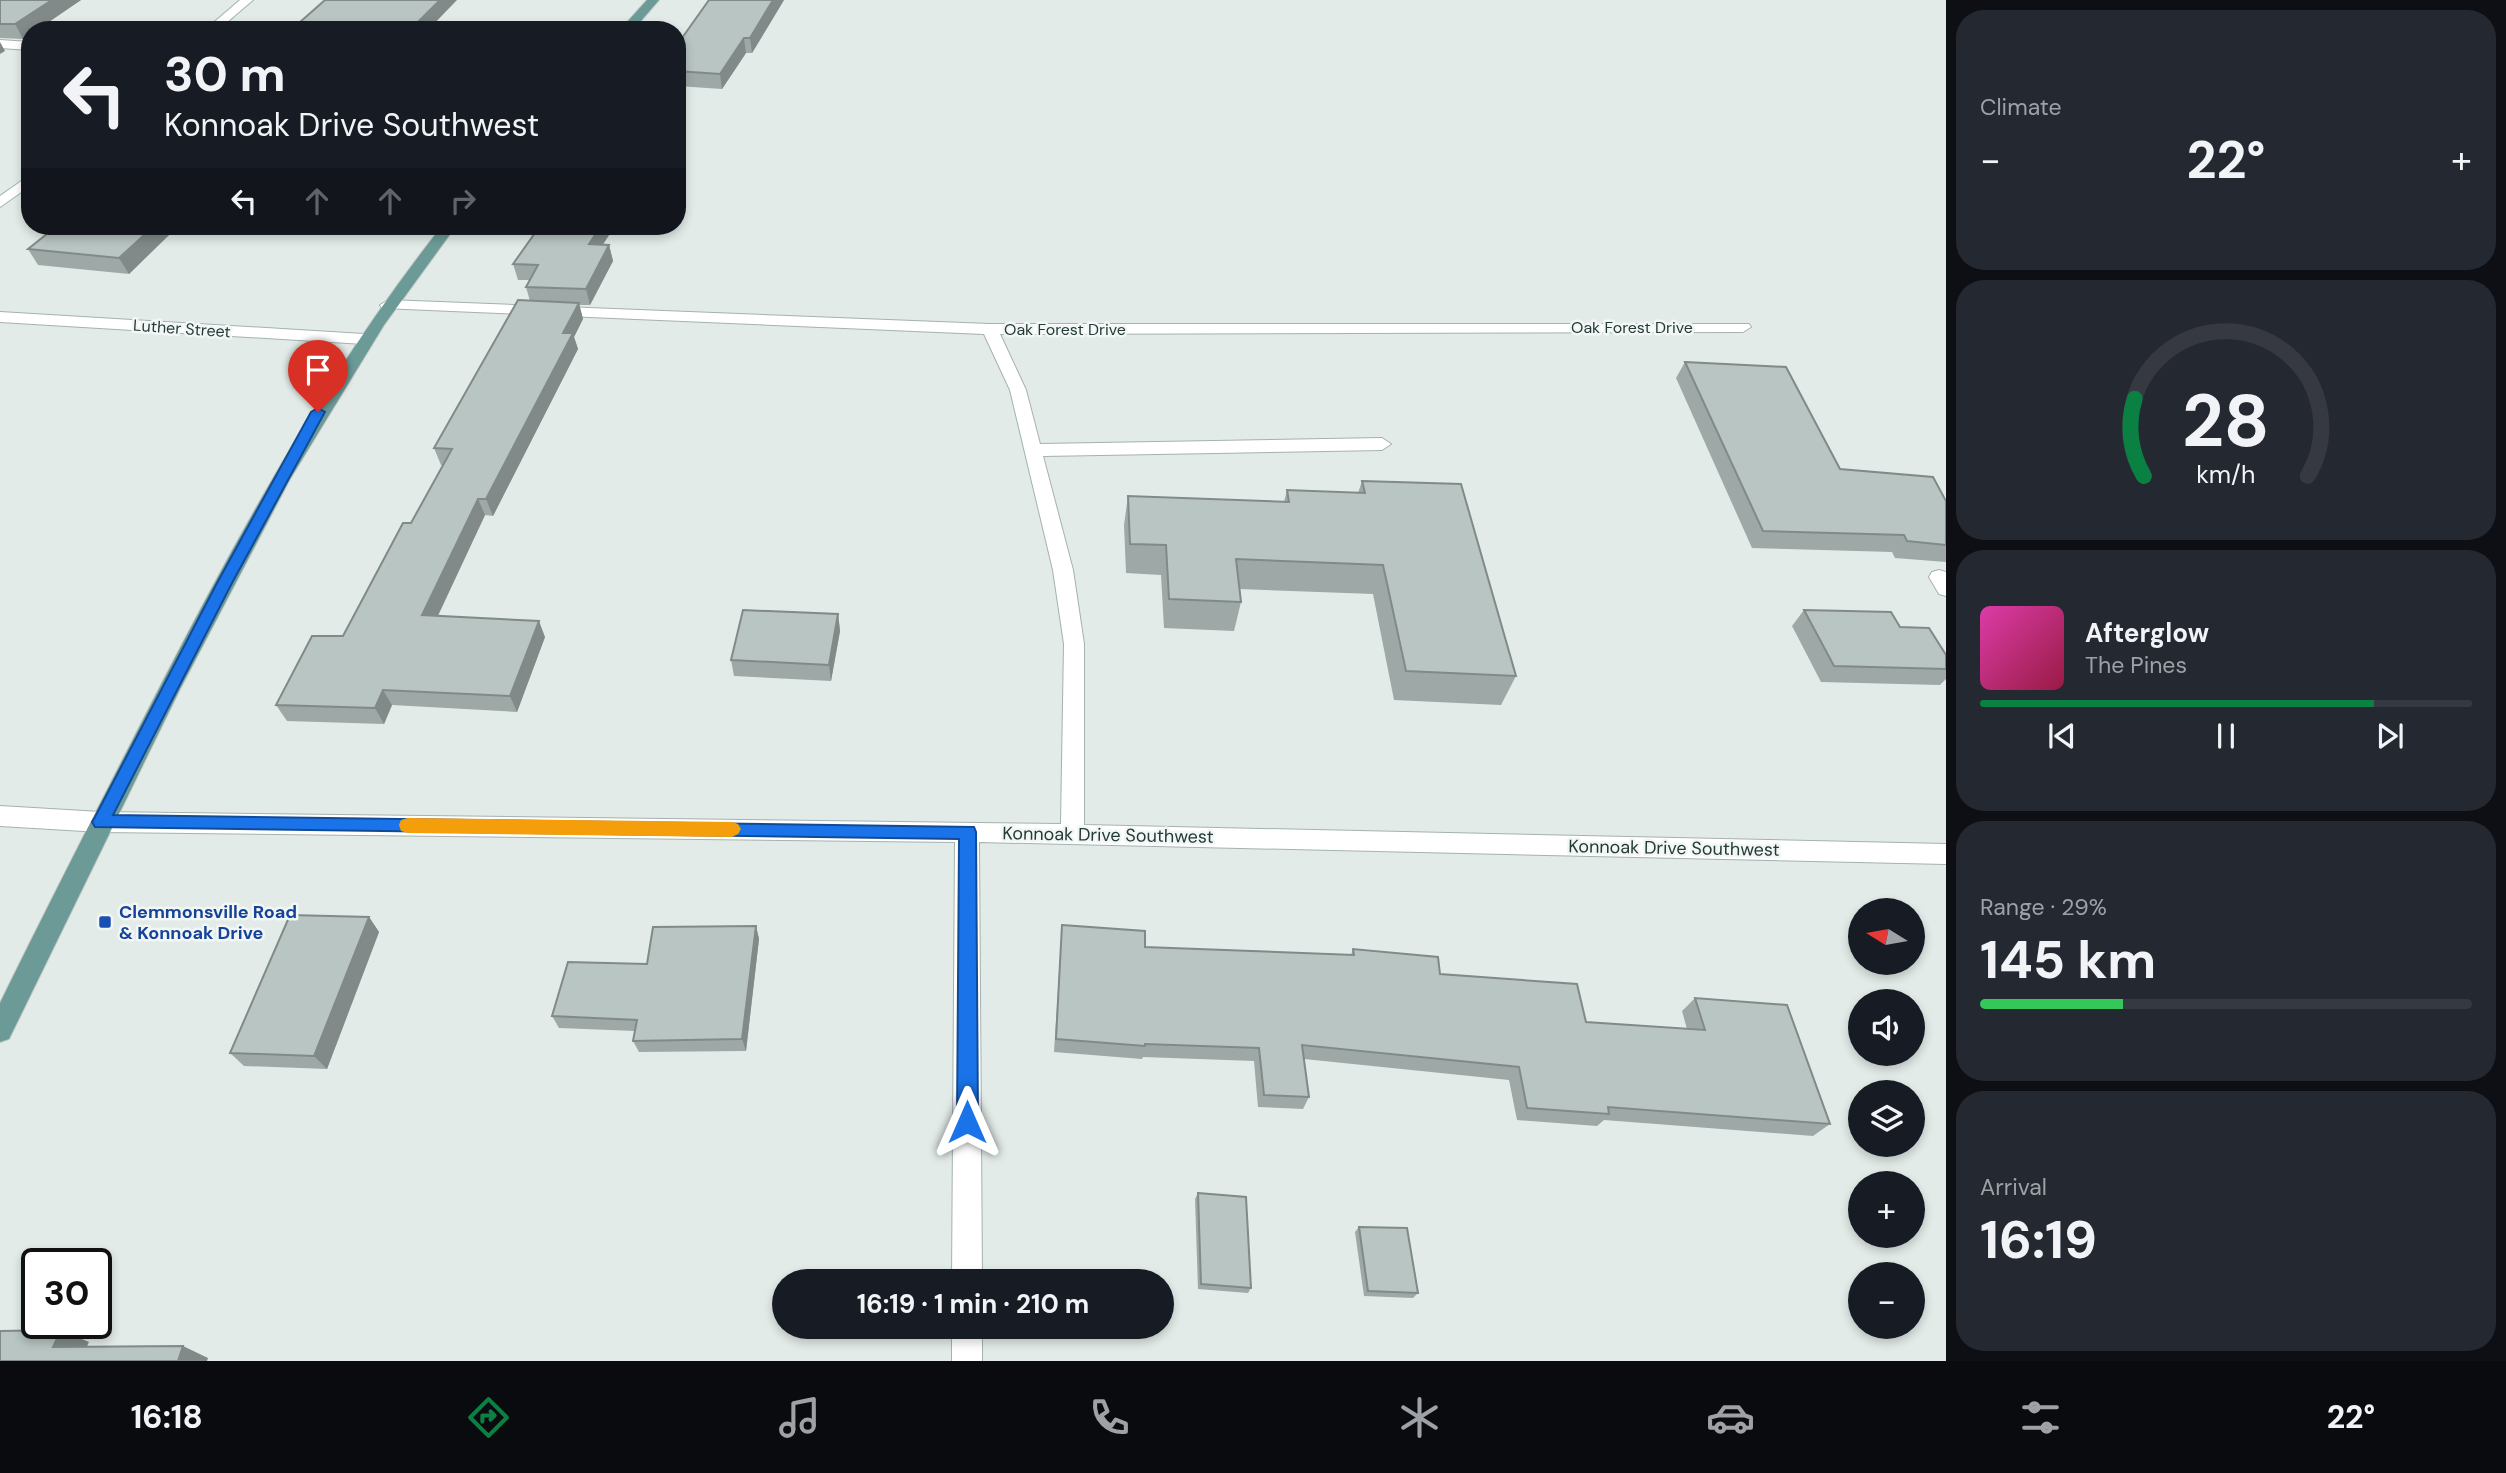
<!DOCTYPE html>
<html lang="en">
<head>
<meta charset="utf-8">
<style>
	:root { --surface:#171b24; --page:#242831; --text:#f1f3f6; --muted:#9ea1a6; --line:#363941; --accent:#0b8043 }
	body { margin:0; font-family:"DM Sans",sans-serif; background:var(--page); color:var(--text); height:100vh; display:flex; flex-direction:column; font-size:26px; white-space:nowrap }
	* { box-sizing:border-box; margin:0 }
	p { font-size:23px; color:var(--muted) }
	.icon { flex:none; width:38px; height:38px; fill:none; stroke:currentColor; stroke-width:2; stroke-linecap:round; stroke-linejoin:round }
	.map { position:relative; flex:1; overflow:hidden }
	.drawer { display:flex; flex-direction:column; gap:10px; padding:10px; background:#0d0f14; width:560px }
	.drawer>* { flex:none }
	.hud { position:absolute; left:21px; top:21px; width:665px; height:214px; border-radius:28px; box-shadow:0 4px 10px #0003; background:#171b24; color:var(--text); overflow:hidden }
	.needle { width:46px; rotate:281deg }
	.controls { position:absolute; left:1848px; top:898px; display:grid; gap:14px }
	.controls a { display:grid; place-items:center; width:77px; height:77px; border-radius:50%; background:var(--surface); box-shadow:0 4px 10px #0003; font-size:35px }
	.speed { position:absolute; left:21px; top:1248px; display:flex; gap:14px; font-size:35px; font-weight:700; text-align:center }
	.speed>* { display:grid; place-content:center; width:91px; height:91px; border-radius:50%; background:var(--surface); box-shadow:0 4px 10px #0003; line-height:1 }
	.speed .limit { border:4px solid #111; border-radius:10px; background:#fff; color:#111 }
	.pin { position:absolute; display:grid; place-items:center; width:60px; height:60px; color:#fff; margin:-72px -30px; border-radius:50% 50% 50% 0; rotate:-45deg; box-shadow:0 0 7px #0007 }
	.pin .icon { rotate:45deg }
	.me { position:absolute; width:77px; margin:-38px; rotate:0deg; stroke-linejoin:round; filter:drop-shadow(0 0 5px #0008) }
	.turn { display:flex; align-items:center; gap:24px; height:147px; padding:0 28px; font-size:32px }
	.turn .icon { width:91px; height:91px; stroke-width:2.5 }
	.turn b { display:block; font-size:49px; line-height:60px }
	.lanes { display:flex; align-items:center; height:66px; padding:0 28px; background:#0003; justify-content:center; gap:35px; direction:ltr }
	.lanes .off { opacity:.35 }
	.big { font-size:52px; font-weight:700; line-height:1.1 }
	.drawer .tile { flex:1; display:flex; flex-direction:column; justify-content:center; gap:10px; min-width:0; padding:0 24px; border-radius:28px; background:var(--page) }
	.drawer .dial { align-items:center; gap:0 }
	.dial svg { height:182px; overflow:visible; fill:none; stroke:var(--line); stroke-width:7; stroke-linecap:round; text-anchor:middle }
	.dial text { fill:var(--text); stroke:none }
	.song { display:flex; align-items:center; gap:21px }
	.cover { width:84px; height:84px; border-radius:10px; background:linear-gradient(135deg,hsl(320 70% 55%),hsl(340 70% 35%)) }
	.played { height:7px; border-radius:4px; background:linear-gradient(90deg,var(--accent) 80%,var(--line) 80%) }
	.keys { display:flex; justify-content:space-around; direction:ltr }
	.heat { display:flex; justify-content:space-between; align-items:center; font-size:38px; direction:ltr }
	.charge { height:10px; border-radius:5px; background:linear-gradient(90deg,#34c759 29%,var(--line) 0) }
	.trip { position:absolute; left:772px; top:1269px; width:402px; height:70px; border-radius:35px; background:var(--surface); box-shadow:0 4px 10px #0003; font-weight:700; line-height:70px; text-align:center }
	.menu { display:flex; height:112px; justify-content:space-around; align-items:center; background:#090b0e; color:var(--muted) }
	.menu .icon { width:49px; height:49px }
	.menu .on { color:var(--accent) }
	.menu b { font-size:32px; color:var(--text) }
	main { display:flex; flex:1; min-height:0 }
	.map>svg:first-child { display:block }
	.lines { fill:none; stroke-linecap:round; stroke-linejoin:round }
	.minor-casing { stroke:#a5b2af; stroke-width:2 }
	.major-casing { stroke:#c2c8c7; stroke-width:2 }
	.minor { fill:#fff; fill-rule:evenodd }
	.major { fill:#6c9b97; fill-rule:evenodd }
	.wall { fill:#9ea9a7 }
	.shaded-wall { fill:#818a88 }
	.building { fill:#b8c5c2; stroke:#818a88; stroke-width:2 }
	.route { fill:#1a73e8; stroke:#114b97; stroke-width:2 }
	.slow { fill:#f59e0b }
	.transit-dot { fill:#1a4fb4; stroke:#f2f7f6; stroke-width:2.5 }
	.labels { text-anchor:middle; stroke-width:5; stroke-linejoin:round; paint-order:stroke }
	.far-street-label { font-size:16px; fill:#243a37; stroke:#f2f7f6 }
	.street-label { font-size:18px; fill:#243a37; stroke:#f2f7f6 }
	.transit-label { font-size:18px; font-weight:bold; fill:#164399; stroke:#f2f7f6; text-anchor:start }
</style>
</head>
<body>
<main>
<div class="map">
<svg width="1946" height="1361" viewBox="0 0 1946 1361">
	<rect width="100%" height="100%" fill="#e2ebe8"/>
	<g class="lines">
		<defs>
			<g id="minor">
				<path d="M 240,0 L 253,0 L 218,30 L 205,30 Z"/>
				<path d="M 0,40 L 30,42 L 30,50 L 0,48 Z"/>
				<path d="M 30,175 L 30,186 L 0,207 L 0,196 Z"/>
				<path d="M 388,300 L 989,324 L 1749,324 L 1751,327 L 1743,332 L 1000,334 L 1026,390 L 1040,444 L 1382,438 L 1391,444 L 1382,450 L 1043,456 L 1073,570 L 1084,644 L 1084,825 L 1946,844 L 1946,864 L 979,842 L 982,1281 L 952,1281 L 955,842 L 101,832 L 0,826 L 0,806 L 101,812 L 1061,824 L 1064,644 L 1053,570 L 1010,390 L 984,334 L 382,308 L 380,305 Z"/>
				<path d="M 0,312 L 364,334 L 372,339 L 364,344 L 0,322 Z"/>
				<path d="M 1939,570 L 1946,572 L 1946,596 L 1939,594 L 1929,577 L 1932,572 Z"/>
				<rect x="952" y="1326" width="30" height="35"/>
			</g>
			<g id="major">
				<path d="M 647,0 L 659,0 L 633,30 L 620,30 Z"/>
				<path d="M 442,226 L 456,226 L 384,325 L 290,479 L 180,689 L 9,1039 L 0,1042 L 0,1003 C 53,895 108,788 163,681 C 245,522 331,367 442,226 Z"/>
			</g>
		</defs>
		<use href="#minor" class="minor-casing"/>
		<use href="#major" class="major-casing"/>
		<use href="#minor" class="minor"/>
		<use href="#major" class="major"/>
	</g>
	<g class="wall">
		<path d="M 0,0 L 81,0 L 37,30 L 30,30 L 30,34 L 23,39 L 0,38 Z"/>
		<path d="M 784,0 L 752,53 L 746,53 L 722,89 L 677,86 L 677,45 Z"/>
		<path d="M 57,226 L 164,226 L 169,235 L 129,274 L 38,265 L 28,249 Z"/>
		<path d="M 603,244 L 609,245 L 613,261 L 590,305 L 579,305 L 583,319 L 574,337 L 578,349 L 493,516 L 485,515 L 438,616 L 545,637 L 517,712 L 392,705 L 384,724 L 287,721 L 276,705 L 343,636 L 411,523 L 444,465 L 441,465 L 434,448 L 530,301 L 526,287 L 529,280 L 518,280 L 513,264 Z"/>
		<path d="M 1685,362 L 1840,469 L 1946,501 L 1946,562 L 1895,558 L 1892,552 L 1752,548 L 1676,378 Z"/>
		<path d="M 1362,481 L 1516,676 L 1501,705 L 1394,700 L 1373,594 L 1239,589 L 1241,602 L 1234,631 L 1164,628 L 1161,575 L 1126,573 L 1124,525 L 1128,496 L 1284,502 L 1287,490 L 1358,493 Z"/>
		<path d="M 1804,610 L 1900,627 L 1946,655 L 1946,679 L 1940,685 L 1821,682 L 1792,626 Z"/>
		<path d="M 838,614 L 840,631 L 831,681 L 734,676 L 731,660 Z"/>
		<path d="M 369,917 L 379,932 L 327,1069 L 244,1066 L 230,1053 Z"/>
		<path d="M 1062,925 L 1145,947 L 1351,955 L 1353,949 L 1440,974 L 1586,1022 L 1687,1029 L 1682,1011 L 1695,998 L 1830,1124 L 1813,1136 L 1604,1120 L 1597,1126 L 1517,1120 L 1509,1080 L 1304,1059 L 1309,1097 L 1303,1109 L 1258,1107 L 1254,1061 L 1143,1057 L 1142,1059 L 1054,1052 Z"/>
		<path d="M 756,926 L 759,939 L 746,1051 L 639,1052 L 633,1041 L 635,1031 L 559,1028 L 552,1016 L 647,964 Z"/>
		<path d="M 1198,1193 L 1251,1288 L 1248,1293 L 1198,1289 L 1195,1199 Z"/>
		<path d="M 1359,1227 L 1418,1293 L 1413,1298 L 1364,1296 L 1355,1232 Z"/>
	</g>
	<g class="shaded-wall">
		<path d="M 52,0 L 81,0 L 37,30 L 30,30 L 30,34 L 23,39 L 15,24 Z"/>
		<path d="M 440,0 L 457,0 L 428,30 L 415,25 Z"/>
		<path d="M 773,0 L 784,0 L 752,53 L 750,38 Z"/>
		<path d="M 744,38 L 746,53 L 722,89 L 720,74 Z"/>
		<path d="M 0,42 L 5,51 L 0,54 Z"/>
		<path d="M 154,226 L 164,226 L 169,235 L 129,274 L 119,258 Z"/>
		<path d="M 601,226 L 615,226 L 593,260 L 589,244 Z"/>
		<path d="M 609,245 L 613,261 L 590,305 L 586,289 Z"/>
		<path d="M 579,303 L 583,319 L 574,337 L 578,349 L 493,516 L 486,499 L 563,333 Z"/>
		<path d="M 478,499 L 485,515 L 430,632 L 422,615 Z"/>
		<path d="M 838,614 L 840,631 L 831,681 L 829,665 Z"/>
		<path d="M 539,621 L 545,637 L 517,712 L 510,696 Z"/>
		<path d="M 383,690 L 392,705 L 384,724 L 375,708 Z"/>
		<path d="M 369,917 L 379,932 L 327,1069 L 314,1056 Z"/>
		<path d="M 756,926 L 759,939 L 746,1051 L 742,1039 Z"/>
		<path d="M 61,1330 L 89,1342 L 81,1359 L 53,1347 Z"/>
		<path d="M 183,1346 L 208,1358 L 207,1361 L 178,1361 Z"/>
	</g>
	<g class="building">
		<path d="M 0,0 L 52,0 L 15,24 L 0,24 Z"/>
		<path d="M 325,0 L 440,0 L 415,25 L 489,30 L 291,30 Z"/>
		<path d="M 709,0 L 773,0 L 750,38 L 744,38 L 720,74 L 677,71 L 677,45 Z"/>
		<path d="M 57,226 L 154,226 L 119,258 L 28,249 Z"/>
		<path d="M 540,226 L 601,226 L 589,244 L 609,245 L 586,289 L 526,287 L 538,265 L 513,264 Z"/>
		<path d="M 518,300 L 579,303 L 563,333 L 573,333 L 486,499 L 478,499 L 422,615 L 539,621 L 510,696 L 383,690 L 375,708 L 276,705 L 312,636 L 343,636 L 403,523 L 411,523 L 452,449 L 434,448 Z"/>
		<path d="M 1685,362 L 1786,367 L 1840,469 L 1933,477 L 1946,501 L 1946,545 L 1907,541 L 1904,535 L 1763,531 Z"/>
		<path d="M 1362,481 L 1461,484 L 1516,676 L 1406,671 L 1383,565 L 1236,559 L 1241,602 L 1169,599 L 1166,545 L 1130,544 L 1128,496 L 1289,502 L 1287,490 L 1365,493 Z"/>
		<path d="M 743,610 L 838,614 L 829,665 L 731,660 Z"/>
		<path d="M 1804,610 L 1891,612 L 1900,627 L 1929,628 L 1946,655 L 1946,669 L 1834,666 Z"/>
		<path d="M 290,915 L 369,917 L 314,1056 L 230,1053 Z"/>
		<path d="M 1062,925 L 1145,931 L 1145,947 L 1354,955 L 1353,949 L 1438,957 L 1440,974 L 1577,984 L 1586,1022 L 1705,1030 L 1695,998 L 1787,1005 L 1830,1124 L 1608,1107 L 1609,1114 L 1527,1108 L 1519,1067 L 1302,1045 L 1309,1097 L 1264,1095 L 1259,1048 L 1145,1044 L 1145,1046 L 1056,1039 Z"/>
		<path d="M 756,926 L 742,1039 L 633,1041 L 637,1020 L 552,1016 L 568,962 L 647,964 L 653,927 Z"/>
		<path d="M 1198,1193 L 1246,1197 L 1251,1288 L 1201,1284 Z"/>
		<path d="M 1359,1227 L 1407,1228 L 1418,1293 L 1368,1291 Z"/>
		<path d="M 61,1330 L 53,1347 L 183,1346 L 178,1361 L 0,1361 L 0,1331 Z"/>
	</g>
	<path class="route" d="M 318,408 L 325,412 L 232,583 L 113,815 L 974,827 L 976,832 L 978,1122 L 975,1130 L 967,1133 L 960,1130 L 957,1122 L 959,839 L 95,827 L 92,822 L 95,817 L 217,583 L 311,412 Z"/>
	<path class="slow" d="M 408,818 L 732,822 L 738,824 L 741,829 L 738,834 L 732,837 L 408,833 L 401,831 L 399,825 L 401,820 Z"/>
	<rect class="transit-dot" x="98" y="915" width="14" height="14" rx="3.5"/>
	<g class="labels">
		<g class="far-street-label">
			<text x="1632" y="333">Oak Forest Drive</text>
			<text transform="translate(182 328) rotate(4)" y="6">Luther Street</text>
			<text x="1065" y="335">Oak Forest Drive</text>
		</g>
		<g class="street-label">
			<text transform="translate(1108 835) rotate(1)" y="6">Konnoak Drive Southwest</text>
			<text transform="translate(1674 848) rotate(1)" y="6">Konnoak Drive Southwest</text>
		</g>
		<g class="transit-label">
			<text x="119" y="918">Clemmonsville Road<tspan x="119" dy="21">&amp; Konnoak Drive</tspan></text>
		</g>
	</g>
</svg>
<div class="controls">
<a><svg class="needle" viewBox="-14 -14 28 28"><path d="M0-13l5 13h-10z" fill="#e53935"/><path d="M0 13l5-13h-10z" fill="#9ea1a6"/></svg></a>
<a><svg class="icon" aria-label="sound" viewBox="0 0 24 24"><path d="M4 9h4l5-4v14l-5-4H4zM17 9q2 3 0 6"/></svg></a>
<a><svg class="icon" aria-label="layers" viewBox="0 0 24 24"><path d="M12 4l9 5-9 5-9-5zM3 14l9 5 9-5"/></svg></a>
<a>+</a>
<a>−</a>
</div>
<div class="speed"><div class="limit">30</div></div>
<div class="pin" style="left:318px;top:412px;background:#d93025"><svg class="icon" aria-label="arrive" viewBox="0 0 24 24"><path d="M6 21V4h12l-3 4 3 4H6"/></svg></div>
<svg class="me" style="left:967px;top:1122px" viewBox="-20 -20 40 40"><path d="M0-17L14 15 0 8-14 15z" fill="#1a73e8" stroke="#fff" stroke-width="4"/></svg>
<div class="trip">16:19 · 1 min · 210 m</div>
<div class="hud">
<div class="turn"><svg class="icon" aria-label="left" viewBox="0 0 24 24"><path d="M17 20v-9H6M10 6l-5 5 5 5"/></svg><div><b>30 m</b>Konnoak Drive Southwest</div></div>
<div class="lanes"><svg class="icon" aria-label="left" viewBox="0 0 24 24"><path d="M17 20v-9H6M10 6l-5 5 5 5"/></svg><svg class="icon off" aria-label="ahead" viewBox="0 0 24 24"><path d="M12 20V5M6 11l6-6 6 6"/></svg><svg class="icon off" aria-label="ahead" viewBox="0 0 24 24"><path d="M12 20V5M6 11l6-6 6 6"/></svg><svg class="icon off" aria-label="right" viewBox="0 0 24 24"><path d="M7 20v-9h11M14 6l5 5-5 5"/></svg></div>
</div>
</div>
<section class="drawer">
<div class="tile"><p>Climate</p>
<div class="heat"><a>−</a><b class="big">22°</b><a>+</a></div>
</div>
<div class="tile dial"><svg viewBox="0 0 100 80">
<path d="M14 69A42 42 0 1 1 86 69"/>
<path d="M14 69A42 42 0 0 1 10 35" stroke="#0b8043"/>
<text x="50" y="56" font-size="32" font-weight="700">28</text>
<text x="50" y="72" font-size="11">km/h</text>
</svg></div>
<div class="tile">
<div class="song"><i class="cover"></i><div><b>Afterglow</b><p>The Pines</p></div></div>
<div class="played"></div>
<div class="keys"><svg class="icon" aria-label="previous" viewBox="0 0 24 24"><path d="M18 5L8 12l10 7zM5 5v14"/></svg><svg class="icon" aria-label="pause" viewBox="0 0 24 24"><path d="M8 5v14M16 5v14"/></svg><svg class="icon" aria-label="next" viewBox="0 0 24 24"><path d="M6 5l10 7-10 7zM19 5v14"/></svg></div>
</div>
<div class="tile"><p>Range · 29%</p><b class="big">145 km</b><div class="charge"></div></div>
<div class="tile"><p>Arrival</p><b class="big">16:19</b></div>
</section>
</main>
<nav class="menu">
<b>16:18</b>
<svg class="icon on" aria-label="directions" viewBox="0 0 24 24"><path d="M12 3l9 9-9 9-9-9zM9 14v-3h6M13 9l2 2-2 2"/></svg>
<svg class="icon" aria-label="music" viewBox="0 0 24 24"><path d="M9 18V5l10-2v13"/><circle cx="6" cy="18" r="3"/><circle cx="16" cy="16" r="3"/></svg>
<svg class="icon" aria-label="phone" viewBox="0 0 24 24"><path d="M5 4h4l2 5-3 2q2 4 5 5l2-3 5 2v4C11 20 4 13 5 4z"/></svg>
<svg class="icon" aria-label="climate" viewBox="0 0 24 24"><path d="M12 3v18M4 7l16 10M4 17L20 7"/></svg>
<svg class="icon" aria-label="car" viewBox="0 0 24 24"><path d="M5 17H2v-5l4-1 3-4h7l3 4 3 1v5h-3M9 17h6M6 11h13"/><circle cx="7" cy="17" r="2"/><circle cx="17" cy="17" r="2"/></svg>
<svg class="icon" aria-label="filters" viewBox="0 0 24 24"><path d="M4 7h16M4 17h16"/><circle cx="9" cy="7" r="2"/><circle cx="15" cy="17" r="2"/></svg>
<b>22°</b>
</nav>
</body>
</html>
